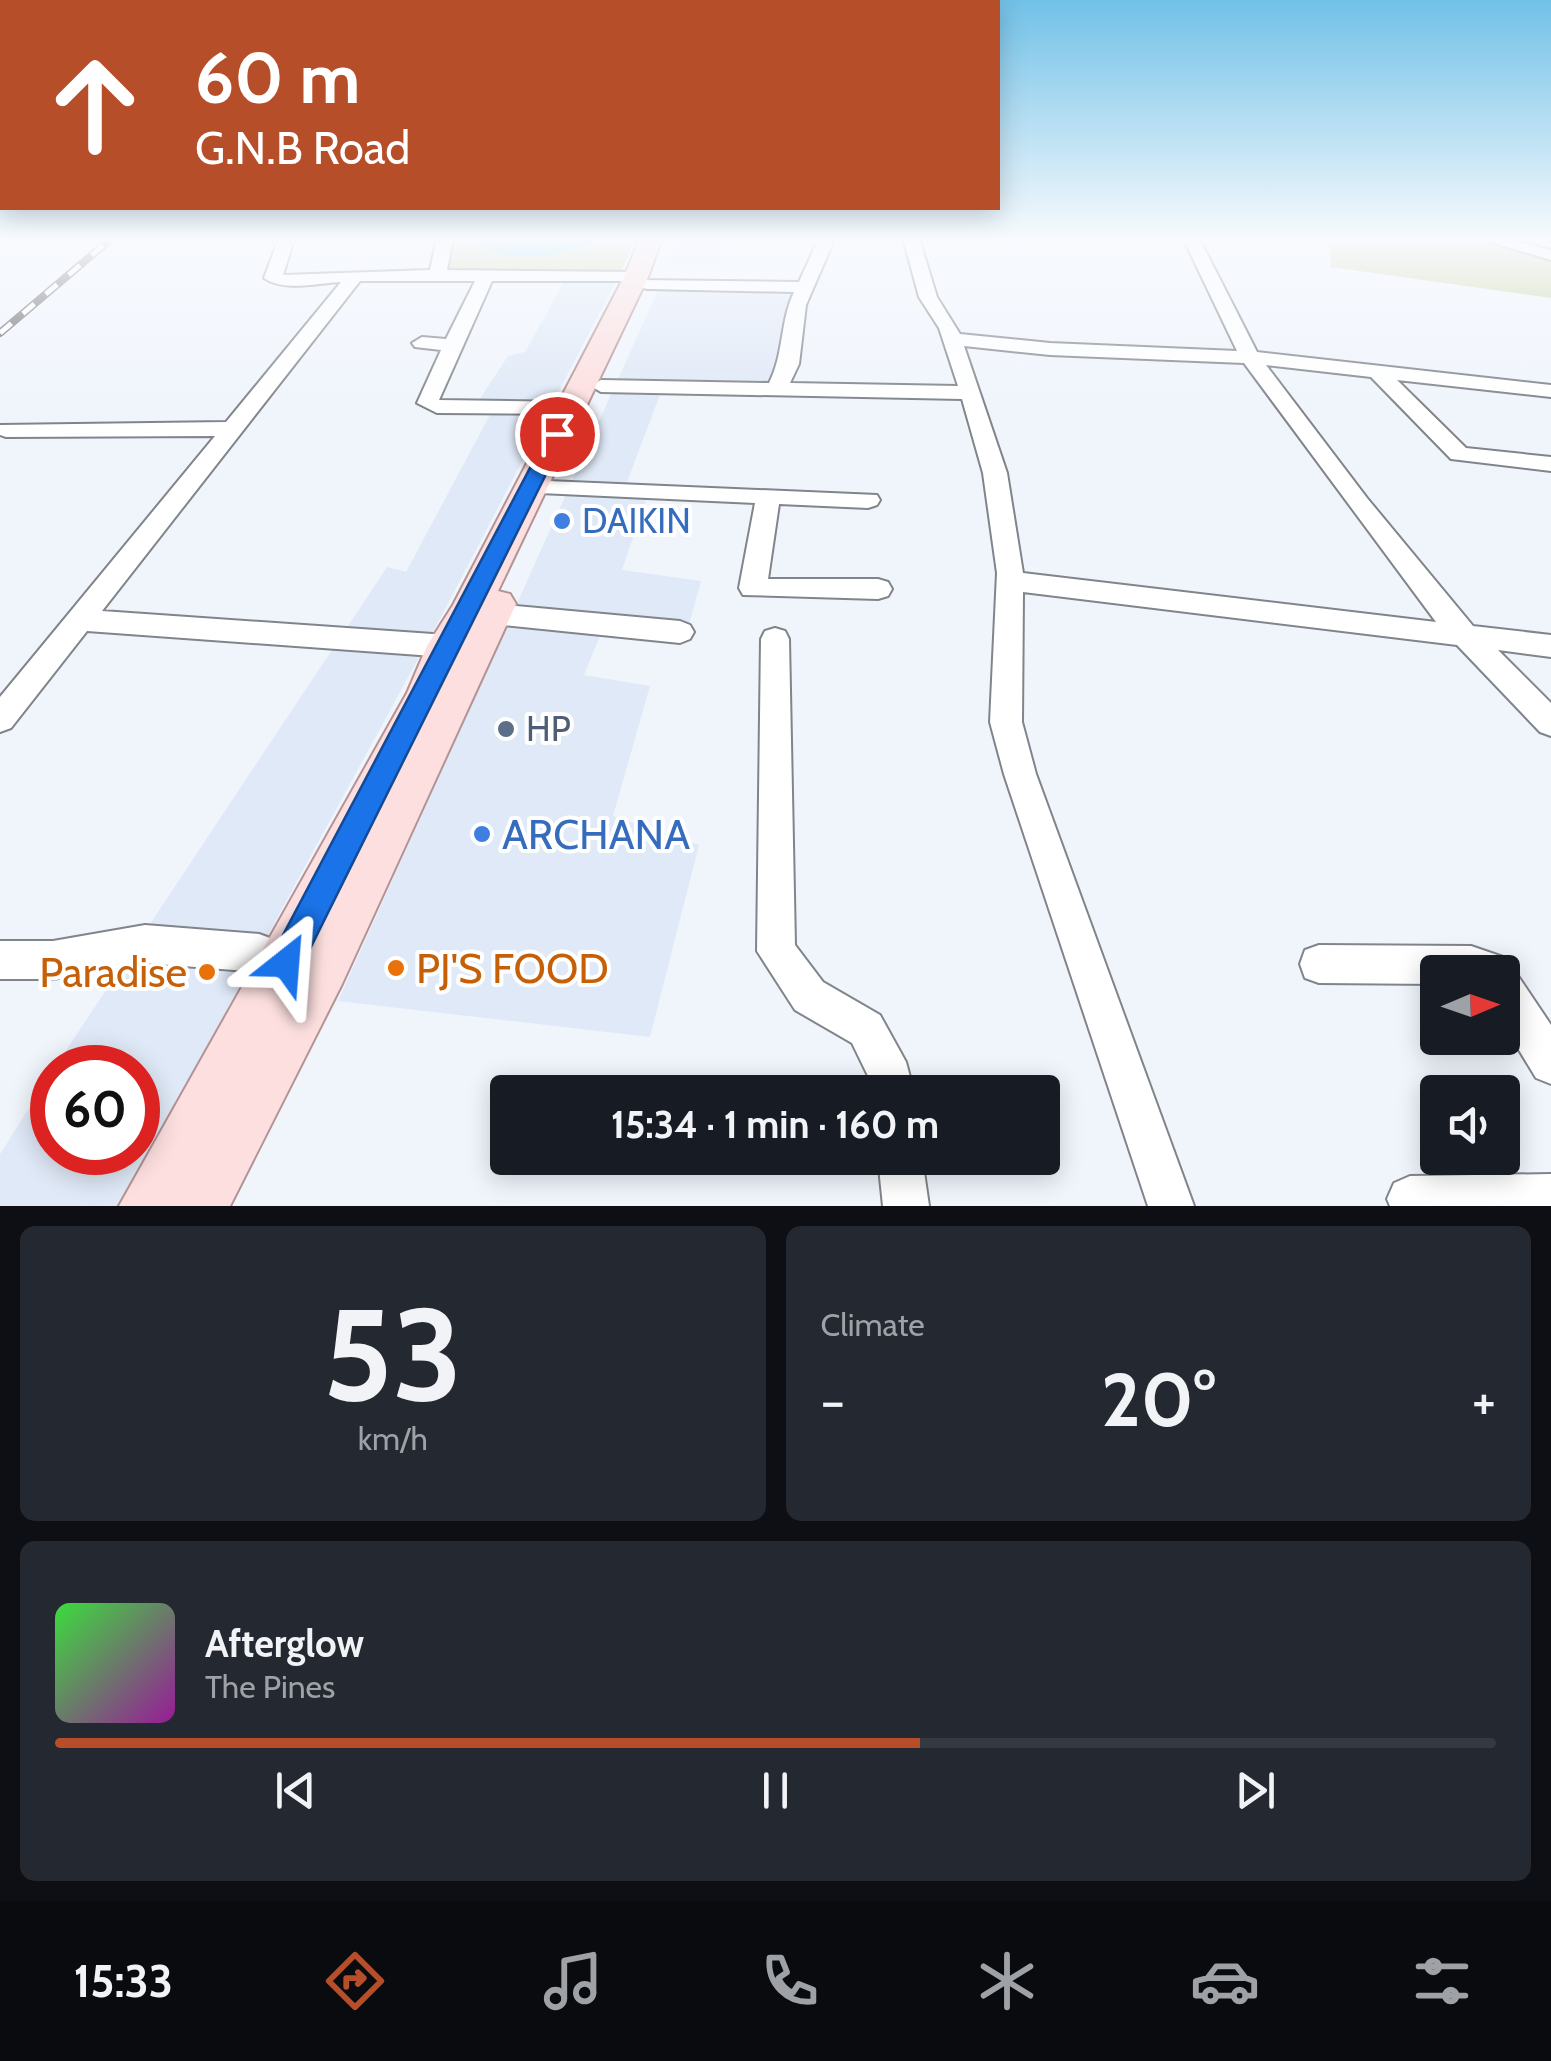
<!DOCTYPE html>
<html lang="en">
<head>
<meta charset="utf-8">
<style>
	:root { --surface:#171b24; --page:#242831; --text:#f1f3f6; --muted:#9ea1a6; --line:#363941; --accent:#b64e2a }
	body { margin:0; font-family:Cabin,sans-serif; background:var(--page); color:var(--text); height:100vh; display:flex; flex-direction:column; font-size:38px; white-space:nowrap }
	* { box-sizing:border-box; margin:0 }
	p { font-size:32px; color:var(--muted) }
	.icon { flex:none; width:55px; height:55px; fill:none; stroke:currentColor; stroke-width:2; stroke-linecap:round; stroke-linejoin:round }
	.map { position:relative; height:1206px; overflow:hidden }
	.details { display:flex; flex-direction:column; gap:20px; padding:20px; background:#0d0f14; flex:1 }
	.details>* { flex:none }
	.hud { position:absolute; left:0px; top:0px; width:1000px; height:210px; box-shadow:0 5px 25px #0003; background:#b64e2a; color:#fff; overflow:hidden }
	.needle { width:65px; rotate:88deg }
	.controls { position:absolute; left:1420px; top:955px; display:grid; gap:20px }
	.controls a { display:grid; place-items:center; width:100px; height:100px; border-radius:10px; background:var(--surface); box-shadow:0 5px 25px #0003; font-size:50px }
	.speed { position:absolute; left:30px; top:1045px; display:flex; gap:20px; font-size:50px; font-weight:700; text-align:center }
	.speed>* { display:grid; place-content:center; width:130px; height:130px; border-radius:50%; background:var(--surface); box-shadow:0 5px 25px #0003; line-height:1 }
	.speed .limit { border:15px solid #d22; background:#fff; color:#111 }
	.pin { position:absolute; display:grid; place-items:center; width:85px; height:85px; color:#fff; margin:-42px; border:5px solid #fff; border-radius:50%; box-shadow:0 2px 10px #0007 }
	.me { position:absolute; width:110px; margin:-55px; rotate:28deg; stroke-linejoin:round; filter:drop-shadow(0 0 8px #0008) }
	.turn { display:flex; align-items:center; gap:35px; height:210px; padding:0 30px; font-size:45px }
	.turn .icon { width:130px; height:130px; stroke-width:2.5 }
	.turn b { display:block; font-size:70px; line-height:85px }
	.big { font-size:75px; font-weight:700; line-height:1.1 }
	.details .card { flex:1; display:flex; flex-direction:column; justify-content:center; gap:15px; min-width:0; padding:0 35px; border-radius:15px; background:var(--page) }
	.details .dial { align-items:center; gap:0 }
	.dial b { font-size:130px; line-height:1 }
	.song { display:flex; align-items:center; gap:30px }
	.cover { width:120px; height:120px; border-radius:15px; background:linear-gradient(135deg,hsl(120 70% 55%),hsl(300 70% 35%)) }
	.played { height:10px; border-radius:5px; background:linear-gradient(90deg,var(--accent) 60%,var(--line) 60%) }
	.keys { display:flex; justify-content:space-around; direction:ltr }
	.heat { display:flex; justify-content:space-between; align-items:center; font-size:55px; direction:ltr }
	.details .tiles { flex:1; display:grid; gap:20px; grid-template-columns:1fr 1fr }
	.card:last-child { grid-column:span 2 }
	.trip { position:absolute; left:490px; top:1075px; width:570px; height:100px; border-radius:10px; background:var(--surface); box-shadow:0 5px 25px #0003; font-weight:700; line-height:100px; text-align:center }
	.menu { display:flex; height:160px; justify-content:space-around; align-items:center; background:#090b0e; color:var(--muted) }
	.menu .icon { width:70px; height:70px }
	.menu .on { color:var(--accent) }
	.menu b { font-size:45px; color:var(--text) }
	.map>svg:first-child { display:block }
	.built { fill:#e0e9f7 }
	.green { fill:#cbd5a2 }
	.water { fill:#60d4e6 }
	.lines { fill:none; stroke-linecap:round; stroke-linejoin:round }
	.minor-casing { stroke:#80858b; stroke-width:4 }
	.major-casing { stroke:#b39395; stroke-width:4 }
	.minor { fill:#fff; fill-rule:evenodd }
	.major { fill:#fddfdf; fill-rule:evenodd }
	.rail-casing { stroke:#616367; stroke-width:8 }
	.rail { stroke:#fff; stroke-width:5; stroke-dasharray:15; stroke-linecap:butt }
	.route { fill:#1a73e8; stroke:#114b97; stroke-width:2.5 }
	.shop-dot { fill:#3f7fe0; stroke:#fff; stroke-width:4 }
	.service-dot { fill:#5c6f8a; stroke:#fff; stroke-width:4 }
	.food-dot { fill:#e8710a; stroke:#fff; stroke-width:4 }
	.labels { text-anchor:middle; stroke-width:8; stroke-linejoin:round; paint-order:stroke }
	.shop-label { font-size:35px; fill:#366cbe; stroke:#fff; text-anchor:start }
	.service-label { font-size:35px; fill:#4e5e75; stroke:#fff; text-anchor:start }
	.near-shop-label { font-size:42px; fill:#366cbe; stroke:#fff; text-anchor:start }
	.near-food-label { font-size:42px; fill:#c56008; stroke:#fff; text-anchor:start }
</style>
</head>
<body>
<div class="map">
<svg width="1551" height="1206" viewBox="0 0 1551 1206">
	<rect width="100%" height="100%" fill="#f0f5fc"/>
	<g class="built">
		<path d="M 678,238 L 723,238 L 720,263 L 670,262 Z"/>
		<path d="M 621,272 L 442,615 L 120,1206 L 0,1206 L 0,1154 L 52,1072 L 52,1152 L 138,1152 L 138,1068 L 55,1067 L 387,567 L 406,572 L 493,409 L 475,406 L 508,356 L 525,352 L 569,273 Z"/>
		<path d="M 663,279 L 799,281 L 780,394 L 661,392 L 627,482 L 651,485 L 622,570 L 701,581 L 687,632 L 604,626 L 584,675 L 650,686 L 613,816 L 699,845 L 650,1037 L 338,1001 Z"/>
	</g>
	<g class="green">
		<path d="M 454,238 L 636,238 L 621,272 L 444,271 Z"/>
		<path d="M 1329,238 L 1485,238 L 1551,256 L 1551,298 L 1331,267 Z"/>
	</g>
	<path class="water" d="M 474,238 L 597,238 C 568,257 498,267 474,238 Z"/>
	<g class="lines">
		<defs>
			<g id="minor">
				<path d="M 271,238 L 287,238 L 292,246 L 283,275 L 430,270 L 437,238 L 453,238 L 447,270 L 636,272 L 642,273 L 643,280 L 799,282 L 819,238 L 835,238 L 806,305 L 799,364 L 790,383 L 958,386 L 939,328 L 919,297 L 903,238 L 919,238 L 937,297 L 960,334 L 1050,343 L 1237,351 L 1183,238 L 1199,238 L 1257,352 L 1551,385 L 1551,397 L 1397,380 L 1466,448 L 1551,457 L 1551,471 L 1451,459 L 1371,377 L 1266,365 L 1367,498 L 1473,626 L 1551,635 L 1551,657 L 1498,650 L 1551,703 L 1551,736 L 1540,732 L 1457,645 L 1023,592 L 1022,722 L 1036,774 L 1194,1206 L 1148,1206 L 1004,774 L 990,722 L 997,573 L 983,473 L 962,399 L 601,392 L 591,386 L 601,380 L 769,383 C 784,354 780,321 794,292 L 648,289 L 642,288 L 641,281 L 492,281 L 439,400 L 570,402 L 581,408 L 570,414 L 437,413 L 417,403 L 441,350 L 415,347 L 412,343 L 422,337 L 446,339 L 475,281 L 360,281 L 102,611 L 447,635 L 457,638 L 461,646 L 457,654 L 447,657 L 87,631 L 11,728 L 0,732 L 0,697 L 215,436 L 6,437 L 0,435 L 0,425 L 226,422 L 341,282 C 318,283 283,292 264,278 L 276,246 ZM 964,346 L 1050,355 L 1244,363 L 1436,622 L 1023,573 L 1007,473 Z"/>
				<path d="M 1477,238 L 1502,238 L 1551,250 L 1551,260 Z"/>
				<path d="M 548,481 L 877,495 L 880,500 L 877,505 L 868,508 L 779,504 L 768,579 L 878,579 L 888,582 L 892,589 L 888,596 L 878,599 L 743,595 L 739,588 L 755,503 L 540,493 L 536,488 L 540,483 Z"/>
				<path d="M 493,604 L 680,621 L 690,625 L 694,632 L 690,639 L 680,643 L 493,624 L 483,621 L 479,614 L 483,607 Z"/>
				<path d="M 775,628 L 785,631 L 789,639 L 795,945 L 823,982 L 880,1015 L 906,1062 L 914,1092 L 872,1092 L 870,1080 L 852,1043 L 795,1010 L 757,951 L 761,639 L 765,631 Z"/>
				<path d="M 145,925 L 259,934 L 300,949 L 305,963 L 300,977 L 286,982 L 259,972 L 145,963 L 53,979 L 0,979 L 0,941 L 53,941 Z"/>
				<path d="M 1319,945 L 1471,946 L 1506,958 L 1551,1025 L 1551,1084 L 1536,1078 L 1502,1022 L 1502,972 L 1438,972 L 1438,984 L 1319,983 L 1305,978 L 1300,964 L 1305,950 Z"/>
				<path d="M 878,1158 L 922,1158 L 929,1206 L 883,1206 Z"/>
				<path d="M 1551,1174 L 1551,1206 L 1390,1206 L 1387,1199 L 1394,1183 L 1410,1176 Z"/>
			</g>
			<path id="major" d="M 640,238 L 662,238 L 648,277 L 498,591 L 510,594 L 516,604 L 342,984 L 230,1206 L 119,1206 L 407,693 L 427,646 L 453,605 L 624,277 Z"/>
		</defs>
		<use href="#minor" class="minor-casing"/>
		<use href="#major" class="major-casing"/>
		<use href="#minor" class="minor"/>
		<use href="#major" class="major"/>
		<defs>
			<path id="rail" d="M 0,333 L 112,238"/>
		</defs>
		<use href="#rail" class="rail-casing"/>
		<use href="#rail" class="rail"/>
	</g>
	<linearGradient id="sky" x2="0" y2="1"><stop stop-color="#71c1e7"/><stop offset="0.59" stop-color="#f8fafe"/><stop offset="1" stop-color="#f8fafe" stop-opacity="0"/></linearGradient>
	<rect width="1551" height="406" fill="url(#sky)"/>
	<path class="route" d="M 557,429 L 566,434 L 297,975 L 286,979 L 274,975 L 270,963 L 274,952 L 548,434 Z"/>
	<g class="shop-dot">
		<circle cx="562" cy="521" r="10"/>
		<circle cx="482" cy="834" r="10"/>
	</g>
	<circle class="service-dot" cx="506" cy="729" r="10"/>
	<g class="food-dot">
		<circle cx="396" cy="968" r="10"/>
		<circle cx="207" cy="972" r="10"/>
	</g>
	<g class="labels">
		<g class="shop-label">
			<text x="582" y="533">DAIKIN</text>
		</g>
		<g class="service-label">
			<text x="526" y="741">HP</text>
		</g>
		<g class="near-shop-label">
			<text x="502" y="849">ARCHANA</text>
		</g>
		<g class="near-food-label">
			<text x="416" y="983">PJ'S FOOD</text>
			<text x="187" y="987" text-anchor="end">Paradise</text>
		</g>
	</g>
</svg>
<div class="controls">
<a><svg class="needle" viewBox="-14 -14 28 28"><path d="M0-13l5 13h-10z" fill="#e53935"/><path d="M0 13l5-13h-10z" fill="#9ea1a6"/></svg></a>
<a><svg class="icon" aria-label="sound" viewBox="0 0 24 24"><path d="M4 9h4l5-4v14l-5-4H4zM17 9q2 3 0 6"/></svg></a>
</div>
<div class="speed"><div class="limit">60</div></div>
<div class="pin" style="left:557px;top:434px;background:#d93025"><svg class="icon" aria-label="arrive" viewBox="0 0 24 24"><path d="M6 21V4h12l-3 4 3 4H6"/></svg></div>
<svg class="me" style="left:286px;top:963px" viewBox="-20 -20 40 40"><path d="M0-17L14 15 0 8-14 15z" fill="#1a73e8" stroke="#fff" stroke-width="4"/></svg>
<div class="trip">15:34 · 1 min · 160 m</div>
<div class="hud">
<div class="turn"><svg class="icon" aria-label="ahead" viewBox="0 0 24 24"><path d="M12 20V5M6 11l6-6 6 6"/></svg><div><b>60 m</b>G.N.B Road</div></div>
</div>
</div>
<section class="details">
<div class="tiles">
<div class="card dial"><b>53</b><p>km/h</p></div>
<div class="card"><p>Climate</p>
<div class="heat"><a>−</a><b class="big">20°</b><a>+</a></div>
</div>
<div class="card">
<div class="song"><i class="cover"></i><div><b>Afterglow</b><p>The Pines</p></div></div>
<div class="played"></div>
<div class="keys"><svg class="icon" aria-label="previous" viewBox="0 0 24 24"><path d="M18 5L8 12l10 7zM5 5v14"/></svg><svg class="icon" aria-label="pause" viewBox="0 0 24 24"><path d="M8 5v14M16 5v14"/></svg><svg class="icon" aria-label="next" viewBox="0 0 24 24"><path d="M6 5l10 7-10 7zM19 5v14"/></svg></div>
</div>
</div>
</section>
<nav class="menu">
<b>15:33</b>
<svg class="icon on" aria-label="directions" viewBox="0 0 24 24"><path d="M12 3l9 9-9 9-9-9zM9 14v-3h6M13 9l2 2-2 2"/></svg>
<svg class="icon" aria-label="music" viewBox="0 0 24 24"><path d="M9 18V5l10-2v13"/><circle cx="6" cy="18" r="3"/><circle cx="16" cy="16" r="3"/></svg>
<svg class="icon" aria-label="phone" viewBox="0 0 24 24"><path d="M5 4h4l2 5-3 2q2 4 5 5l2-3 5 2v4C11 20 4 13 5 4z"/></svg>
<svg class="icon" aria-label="climate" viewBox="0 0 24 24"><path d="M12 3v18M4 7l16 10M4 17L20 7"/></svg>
<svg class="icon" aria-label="car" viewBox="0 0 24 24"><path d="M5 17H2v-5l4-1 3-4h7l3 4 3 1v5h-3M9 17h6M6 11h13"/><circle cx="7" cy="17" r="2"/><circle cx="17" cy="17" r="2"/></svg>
<svg class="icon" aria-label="filters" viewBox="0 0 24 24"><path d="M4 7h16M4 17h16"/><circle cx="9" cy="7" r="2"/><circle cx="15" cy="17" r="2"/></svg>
</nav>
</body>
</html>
